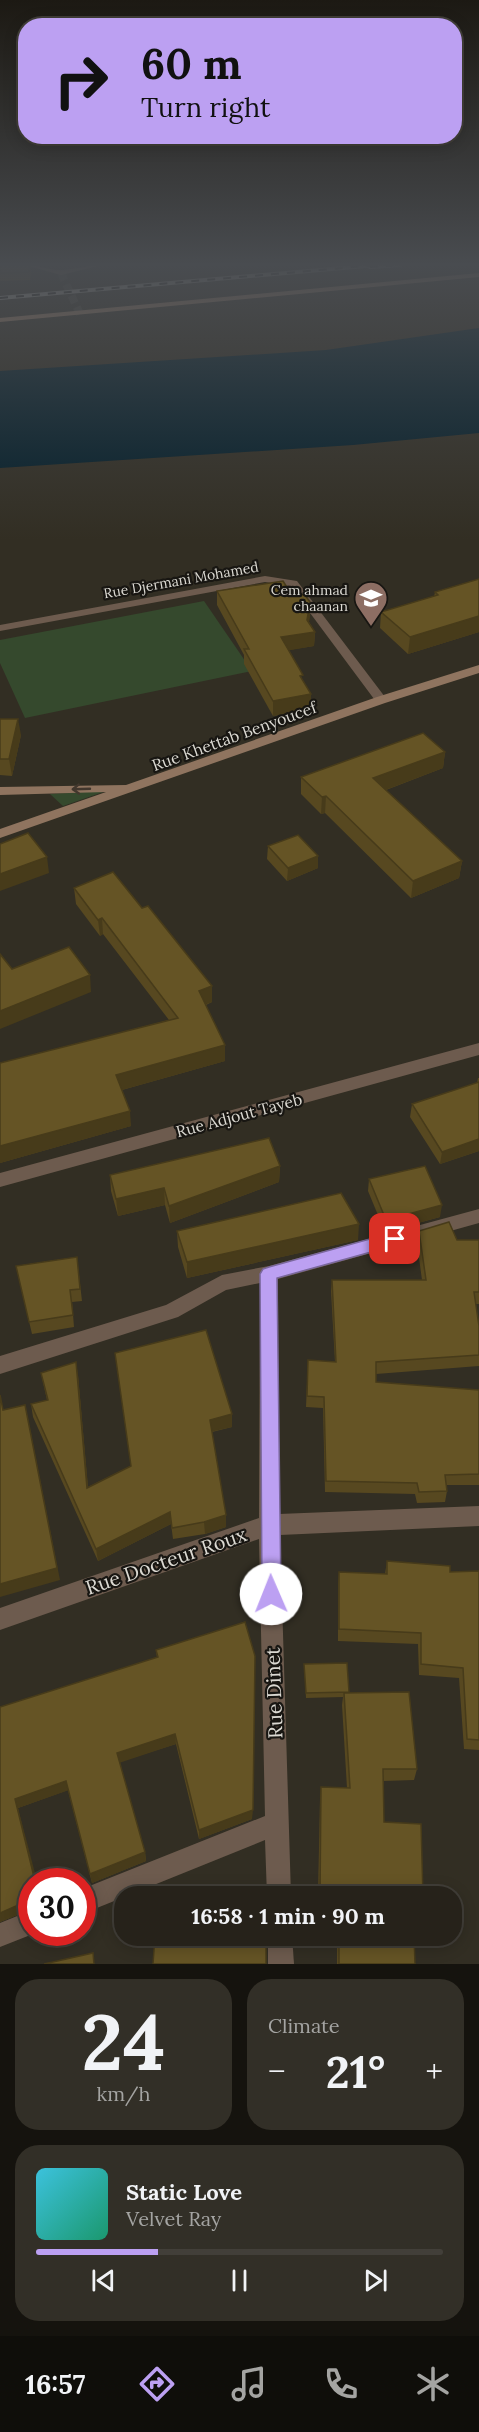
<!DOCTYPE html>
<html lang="en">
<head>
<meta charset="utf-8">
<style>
	:root { --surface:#26221a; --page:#322f27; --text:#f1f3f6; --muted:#a4a4a2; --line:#423f39; --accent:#bca0f2 }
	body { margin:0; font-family:Lora,serif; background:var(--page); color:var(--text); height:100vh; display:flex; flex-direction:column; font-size:22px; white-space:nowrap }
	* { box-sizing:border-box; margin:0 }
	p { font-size:20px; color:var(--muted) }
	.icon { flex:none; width:33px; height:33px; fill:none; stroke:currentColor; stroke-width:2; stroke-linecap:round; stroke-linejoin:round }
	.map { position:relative; height:1964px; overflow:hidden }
	.details { display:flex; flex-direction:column; gap:15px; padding:15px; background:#15130e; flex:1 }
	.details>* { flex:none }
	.guide { position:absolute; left:18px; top:18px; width:444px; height:126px; border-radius:24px; box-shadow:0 3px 15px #0003,0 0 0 2px var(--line); background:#bca0f2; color:#111; overflow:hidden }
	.speed { position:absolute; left:18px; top:1868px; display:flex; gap:12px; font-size:30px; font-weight:700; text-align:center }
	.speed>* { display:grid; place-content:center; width:78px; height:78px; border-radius:50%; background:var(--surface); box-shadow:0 3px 15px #0003,0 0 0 2px var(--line); line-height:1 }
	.speed .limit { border:9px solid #d22; background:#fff; color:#111 }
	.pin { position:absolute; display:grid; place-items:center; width:51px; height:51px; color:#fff; margin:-26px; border-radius:12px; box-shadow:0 3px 9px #0006 }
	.me { position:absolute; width:66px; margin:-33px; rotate:359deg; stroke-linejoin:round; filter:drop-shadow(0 0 4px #0008) }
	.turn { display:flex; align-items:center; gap:21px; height:126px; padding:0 24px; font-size:27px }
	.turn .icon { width:78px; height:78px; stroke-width:2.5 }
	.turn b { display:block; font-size:42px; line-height:51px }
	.big { font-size:45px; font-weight:700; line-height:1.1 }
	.details .card { flex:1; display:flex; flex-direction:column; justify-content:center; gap:9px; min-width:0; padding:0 21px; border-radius:24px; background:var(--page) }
	.details .dial { align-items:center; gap:0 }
	.dial b { font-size:78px; line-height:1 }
	.song { display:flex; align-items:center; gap:18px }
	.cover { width:72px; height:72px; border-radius:9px; background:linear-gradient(135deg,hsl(190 70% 55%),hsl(160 70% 35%)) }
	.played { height:6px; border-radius:3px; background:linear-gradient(90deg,var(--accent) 30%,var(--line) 30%) }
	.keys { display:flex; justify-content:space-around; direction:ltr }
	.heat { display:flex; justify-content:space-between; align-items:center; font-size:33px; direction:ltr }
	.details .tiles { flex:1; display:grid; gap:15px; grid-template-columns:1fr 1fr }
	.card:last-child { grid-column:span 2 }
	.trip { position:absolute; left:114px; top:1886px; width:348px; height:60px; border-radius:24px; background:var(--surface); box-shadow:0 3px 15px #0003,0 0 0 2px var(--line); font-weight:700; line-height:60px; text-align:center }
	.menu { display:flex; height:96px; justify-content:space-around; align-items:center; background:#0f0e0a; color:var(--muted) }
	.menu .icon { width:42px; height:42px }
	.menu .current { color:var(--accent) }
	.menu b { font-size:27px; color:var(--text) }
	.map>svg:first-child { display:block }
	.green { fill:#35492d }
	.water { fill:#021e2a }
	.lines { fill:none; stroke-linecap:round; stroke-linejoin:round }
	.secondary-tunnel { stroke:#4b483d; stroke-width:8; stroke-dasharray:8 4.5; stroke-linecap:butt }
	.street { fill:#6d5b4e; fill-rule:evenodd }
	.secondary { fill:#8f745f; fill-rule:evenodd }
	.primary { fill:#aa876c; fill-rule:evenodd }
	.rail-casing { stroke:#c1bfb7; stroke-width:4 }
	.rail { stroke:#181612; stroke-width:2; stroke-dasharray:8; stroke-linecap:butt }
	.wall { fill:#574820 }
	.shaded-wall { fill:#473b1a }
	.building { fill:#655425; stroke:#473b1a; stroke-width:1.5 }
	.oneway { stroke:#42372d }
	.route { fill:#bca0f2; stroke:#7a689d; stroke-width:1.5 }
	.labels { text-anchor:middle; stroke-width:4.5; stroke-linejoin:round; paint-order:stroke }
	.far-street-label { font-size:14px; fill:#dbd9d2; stroke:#181612 }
	.far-poi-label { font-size:14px; fill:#dbd9d2; stroke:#181612; text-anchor:end }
	.street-label { font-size:16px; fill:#dbd9d2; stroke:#181612 }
	.near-street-label { font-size:20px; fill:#dbd9d2; stroke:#181612 }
</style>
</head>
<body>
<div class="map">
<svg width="479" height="1964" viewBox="0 0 479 1964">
	<rect width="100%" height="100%" fill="#322e23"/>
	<g class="green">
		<path d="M 204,601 L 252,671 L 25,718 L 0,663 L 0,640 Z"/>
		<path d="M 106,791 L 63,806 L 50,794 Z"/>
	</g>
	<path class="water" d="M 479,328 L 479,433 L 353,445 L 0,468 L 0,371 L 326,350 Z"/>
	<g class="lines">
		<path class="secondary-tunnel" d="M 61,273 L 80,314"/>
		<g class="street">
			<path d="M 265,576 L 297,581 L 385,697 L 385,703 L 377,703 L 290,586 L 265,582 L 0,631 L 0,625 Z"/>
			<path d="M 479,1043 L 479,1055 L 0,1187 L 0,1173 Z"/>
			<path d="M 479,1209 L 479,1223 L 278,1279 L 279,1514 L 479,1506 L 479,1526 L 280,1535 L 291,1896 L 267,1896 L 265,1840 L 82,1914 L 82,1889 L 265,1816 L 259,1539 L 0,1630 L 0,1608 L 259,1518 L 260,1283 L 226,1290 L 178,1317 L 0,1374 L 0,1356 L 166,1305 L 222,1275 L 269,1266 Z"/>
			<path d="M 32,1910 L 32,1932 L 38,1932 L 0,1947 L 0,1923 Z"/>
			<path d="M 268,1935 L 292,1935 L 294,1964 L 268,1964 Z"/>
		</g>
		<g class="secondary">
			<path d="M 25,265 C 38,265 52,271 63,270 C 77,269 88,265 102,265 L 61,275 Z"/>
			<path d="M 479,665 L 479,673 L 385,703 L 0,838 L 0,829 L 106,792 L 0,795 L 0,787 L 126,785 L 377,697 Z"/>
		</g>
		<path class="primary" d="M 479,273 L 479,277 L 0,322 L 0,318 Z"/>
		<defs>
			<g id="rail">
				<path d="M 370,267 L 400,265"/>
				<path d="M 0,298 L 377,265"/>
			</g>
		</defs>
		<use href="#rail" class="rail-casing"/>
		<use href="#rail" class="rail"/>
	</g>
	<g class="wall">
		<path d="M 0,265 L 30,265 L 31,273 L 30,280 L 0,281 Z"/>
		<path d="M 479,579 L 479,632 L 408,654 L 380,628 L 381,612 L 434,597 L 435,592 Z"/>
		<path d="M 217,591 L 291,594 L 310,602 L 309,622 L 315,632 L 314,646 L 288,650 L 303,681 L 311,694 L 311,709 L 273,716 L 244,664 L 244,655 L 217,605 Z"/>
		<path d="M 0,719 L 21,735 L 12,776 L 0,775 Z"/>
		<path d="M 445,752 L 443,768 L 386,790 L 462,861 L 459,878 L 411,898 L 325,813 L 321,814 L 301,794 L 301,777 Z"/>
		<path d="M 268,846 L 318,868 L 287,881 L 267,859 Z"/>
		<path d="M 74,888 L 142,908 L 212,986 L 212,1002 L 206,1005 L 225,1045 L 225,1061 L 122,1090 L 131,1126 L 0,1163 L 0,1063 L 169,1020 L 103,934 L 100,936 L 76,904 Z"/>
		<path d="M 478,1078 L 479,1078 L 479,1151 L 440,1164 L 410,1117 L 412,1104 L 477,1083 Z"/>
		<path d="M 280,1166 L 279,1182 L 170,1223 L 165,1205 L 118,1216 L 111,1191 L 110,1175 Z"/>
		<path d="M 369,1179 L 440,1217 L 385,1232 L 368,1191 Z"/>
		<path d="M 177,1231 L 358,1240 L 187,1278 L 178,1247 Z"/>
		<path d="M 419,1231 L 457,1240 L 479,1240 L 479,1304 L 475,1304 L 479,1326 L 479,1366 L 376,1374 L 376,1382 L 479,1390 L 479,1485 L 447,1485 L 447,1491 L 445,1502 L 417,1503 L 415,1494 L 325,1492 L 323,1408 L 306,1407 L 308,1360 L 335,1362 L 331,1291 L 332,1280 L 422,1280 L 417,1243 Z"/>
		<path d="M 77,1257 L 82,1301 L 72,1302 L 74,1327 L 32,1334 L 16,1266 Z"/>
		<path d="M 41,1373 L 78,1375 L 88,1487 L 131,1466 L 232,1414 L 232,1427 L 212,1432 L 226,1527 L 205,1534 L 173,1539 L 171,1524 L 98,1561 L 33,1417 L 31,1404 L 47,1400 Z"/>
		<path d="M 387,1561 L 450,1572 L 479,1571 L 479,1750 L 464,1749 L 459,1678 L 419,1675 L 418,1644 L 338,1641 L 338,1583 L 339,1572 L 385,1574 Z"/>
		<path d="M 156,1650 L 252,1819 L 199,1839 L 176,1744 L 119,1762 L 145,1852 L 146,1861 L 92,1883 L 68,1790 L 18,1808 L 32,1881 L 32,1909 L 0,1922 L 0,1707 L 157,1658 Z"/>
		<path d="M 347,1663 L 349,1693 L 417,1769 L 414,1780 L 383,1781 L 384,1822 L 423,1896 L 318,1896 L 320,1798 L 321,1787 L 347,1788 L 342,1705 L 343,1697 L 306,1698 L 304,1664 Z"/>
		<path d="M 337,1935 L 414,1935 L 415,1964 L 337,1964 Z"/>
	</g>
	<g class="shaded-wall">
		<path d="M 310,602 L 310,617 L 307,633 L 315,632 L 314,646 L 280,652 L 281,637 L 307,620 Z"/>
		<path d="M 479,616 L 479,632 L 408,654 L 410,637 Z"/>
		<path d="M 311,694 L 311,709 L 273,716 L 273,701 Z"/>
		<path d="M 18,719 L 21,735 L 12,776 L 9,759 Z"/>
		<path d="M 445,752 L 443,768 L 372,795 L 373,778 Z"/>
		<path d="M 326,796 L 325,813 L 321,814 L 322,797 Z"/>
		<path d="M 318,856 L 318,868 L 287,881 L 288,868 Z"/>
		<path d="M 47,857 L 49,873 L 0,891 L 0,874 Z"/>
		<path d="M 462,861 L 459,878 L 411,898 L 413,881 Z"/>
		<path d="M 102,918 L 103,934 L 100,936 L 98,920 Z"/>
		<path d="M 90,975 L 91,992 L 0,1029 L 0,1011 Z"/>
		<path d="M 212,986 L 212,1002 L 199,1007 L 199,991 Z"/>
		<path d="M 225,1045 L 225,1061 L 118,1091 L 116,1075 Z"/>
		<path d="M 130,1111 L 131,1126 L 0,1163 L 0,1146 Z"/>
		<path d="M 479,1139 L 479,1151 L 440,1164 L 442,1152 Z"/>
		<path d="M 280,1166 L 279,1182 L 170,1223 L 169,1206 Z"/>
		<path d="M 164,1188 L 165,1205 L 118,1216 L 116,1199 Z"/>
		<path d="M 442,1205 L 440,1217 L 385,1232 L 386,1220 Z"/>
		<path d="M 359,1224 L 358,1240 L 187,1278 L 187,1262 Z"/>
		<path d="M 76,1362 L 78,1375 L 89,1500 L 87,1488 Z"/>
		<path d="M 232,1414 L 232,1427 L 210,1432 L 210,1420 Z"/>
		<path d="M 28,1418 L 60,1580 L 0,1597 L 0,1584 Z"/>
		<path d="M 170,1512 L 171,1524 L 98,1561 L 96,1549 Z"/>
		<path d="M 226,1515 L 226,1527 L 205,1534 L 204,1522 Z"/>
		<path d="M 175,1734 L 176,1744 L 119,1763 L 117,1753 Z"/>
		<path d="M 66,1781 L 69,1790 L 18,1808 L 37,1881 L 35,1881 L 15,1799 Z"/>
		<path d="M 253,1810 L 252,1819 L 199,1839 L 199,1830 Z"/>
		<path d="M 145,1852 L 146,1861 L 92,1883 L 90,1874 Z"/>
		<path d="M 32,1899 L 32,1909 L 0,1922 L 0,1913 Z"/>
	</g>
	<g class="building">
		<path d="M 0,265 L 30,265 L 29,272 L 0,273 Z"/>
		<path d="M 479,579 L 479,616 L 410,637 L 381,612 L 438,595 L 435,592 Z"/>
		<path d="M 283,581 L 291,594 L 305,595 L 310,602 L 307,620 L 315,632 L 281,637 L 303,675 L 300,676 L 311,694 L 273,701 L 244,649 L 249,649 L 217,591 Z"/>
		<path d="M 0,719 L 18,719 L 9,759 L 0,759 Z"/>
		<path d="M 423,733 L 445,752 L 373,778 L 462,861 L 413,881 L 326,796 L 322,797 L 301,777 Z"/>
		<path d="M 28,833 L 47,857 L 0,874 L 0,844 Z"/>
		<path d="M 298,835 L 318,856 L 288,868 L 268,846 Z"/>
		<path d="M 113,872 L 142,908 L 148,906 L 212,986 L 199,991 L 225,1045 L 116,1075 L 130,1111 L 0,1146 L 0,1063 L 178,1018 L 102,918 L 98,920 L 74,888 Z"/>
		<path d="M 69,947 L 90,975 L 0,1011 L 0,954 L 12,969 Z"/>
		<path d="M 479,1082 L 479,1139 L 442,1152 L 412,1104 Z"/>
		<path d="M 269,1138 L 280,1166 L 169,1206 L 164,1188 L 116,1199 L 110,1175 Z"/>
		<path d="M 425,1166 L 442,1205 L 386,1220 L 369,1179 Z"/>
		<path d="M 341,1193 L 359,1224 L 187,1262 L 177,1231 Z"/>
		<path d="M 449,1222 L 457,1240 L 479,1240 L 479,1292 L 474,1292 L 479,1326 L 479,1355 L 376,1362 L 376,1382 L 479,1390 L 479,1474 L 445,1475 L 447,1491 L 419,1492 L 417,1483 L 326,1481 L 324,1397 L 307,1396 L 308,1360 L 336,1362 L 332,1280 L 426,1280 L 419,1231 Z"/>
		<path d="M 77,1257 L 80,1289 L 70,1290 L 73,1315 L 29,1322 L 16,1266 Z"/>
		<path d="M 206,1330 L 232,1414 L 210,1420 L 226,1515 L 204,1522 L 172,1528 L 170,1512 L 96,1549 L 31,1404 L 48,1400 L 41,1373 L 76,1362 L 87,1488 L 131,1466 L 115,1353 Z"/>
		<path d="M 0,1395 L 3,1410 L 25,1405 L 57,1568 L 0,1584 Z"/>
		<path d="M 387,1561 L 450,1566 L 450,1572 L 479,1571 L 479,1740 L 467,1739 L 463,1668 L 421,1664 L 421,1633 L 339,1629 L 339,1572 L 387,1574 Z"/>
		<path d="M 245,1622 L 255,1656 L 253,1810 L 199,1830 L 175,1734 L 117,1753 L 145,1852 L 90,1874 L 66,1781 L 15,1799 L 35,1881 L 32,1881 L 32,1899 L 0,1913 L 0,1707 L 158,1657 L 156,1650 Z"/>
		<path d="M 347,1663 L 349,1692 L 306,1693 L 304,1664 Z"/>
		<path d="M 409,1692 L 417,1769 L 383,1769 L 384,1822 L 421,1824 L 423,1896 L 320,1896 L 321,1787 L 350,1788 L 344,1693 Z"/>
		<path d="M 155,1935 L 222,1935 L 222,1938 L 266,1939 L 266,1964 L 153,1964 Z"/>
		<path d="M 339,1935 L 414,1935 L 415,1964 L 339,1964 Z"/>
		<path d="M 93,1953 L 94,1964 L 44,1964 Z"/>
	</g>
	<defs><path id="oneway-shaft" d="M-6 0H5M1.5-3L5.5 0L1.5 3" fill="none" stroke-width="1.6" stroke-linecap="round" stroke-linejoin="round" transform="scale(1.5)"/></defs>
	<use class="oneway" href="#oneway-shaft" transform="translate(81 789) rotate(178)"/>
	<linearGradient id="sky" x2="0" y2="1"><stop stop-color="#1c1913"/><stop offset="0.49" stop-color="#494c50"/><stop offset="1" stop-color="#494c50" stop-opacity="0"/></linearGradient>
	<rect width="479" height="540" fill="url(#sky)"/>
	<path class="route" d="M 395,1232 L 400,1234 L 403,1239 L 400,1244 L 277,1278 L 281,1594 L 278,1601 L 271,1604 L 264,1601 L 262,1594 L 260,1274 L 263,1269 L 269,1267 Z"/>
	<defs>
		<symbol id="university-pin" viewBox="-11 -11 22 30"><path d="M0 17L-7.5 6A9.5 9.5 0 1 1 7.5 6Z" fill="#8d6e63" stroke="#181612"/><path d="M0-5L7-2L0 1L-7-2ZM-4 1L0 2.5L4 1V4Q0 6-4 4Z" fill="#fff"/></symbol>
	</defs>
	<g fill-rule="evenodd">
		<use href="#university-pin" x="352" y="579" width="38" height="52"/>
	</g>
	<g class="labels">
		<g class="far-street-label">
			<text transform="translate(181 580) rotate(-10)" y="5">Rue Djermani Mohamed</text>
		</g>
		<g class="far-poi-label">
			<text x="348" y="595">Cem ahmad<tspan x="348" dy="16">chaanan</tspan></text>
		</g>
		<g class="street-label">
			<text transform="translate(234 736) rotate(-20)" y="6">Rue Khettab Benyoucef</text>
			<text transform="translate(239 1115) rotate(-15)" y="6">Rue Adjout Tayeb</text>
		</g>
		<g class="near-street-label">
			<text transform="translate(166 1561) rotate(-19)" y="7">Rue Docteur Roux</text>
			<text transform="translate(274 1693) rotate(-92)" y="7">Rue Dinet</text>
		</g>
	</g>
</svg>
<div class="speed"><div class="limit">30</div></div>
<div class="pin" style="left:395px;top:1239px;background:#d93025"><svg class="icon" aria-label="arrive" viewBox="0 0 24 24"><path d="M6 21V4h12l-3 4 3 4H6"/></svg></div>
<svg class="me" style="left:271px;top:1594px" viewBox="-20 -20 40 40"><circle r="19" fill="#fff"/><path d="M0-13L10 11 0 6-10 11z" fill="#bca0f2"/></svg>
<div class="trip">16:58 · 1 min · 90 m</div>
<div class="guide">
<div class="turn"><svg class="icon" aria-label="right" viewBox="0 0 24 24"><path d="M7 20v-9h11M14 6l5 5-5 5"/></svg><div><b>60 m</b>Turn right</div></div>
</div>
</div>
<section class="details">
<div class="tiles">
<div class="card dial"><b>24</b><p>km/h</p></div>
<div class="card"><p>Climate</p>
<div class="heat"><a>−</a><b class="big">21°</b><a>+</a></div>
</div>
<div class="card">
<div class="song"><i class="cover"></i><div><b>Static Love</b><p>Velvet Ray</p></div></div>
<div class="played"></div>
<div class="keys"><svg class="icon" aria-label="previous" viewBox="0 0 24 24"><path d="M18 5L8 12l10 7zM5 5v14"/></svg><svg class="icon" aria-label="pause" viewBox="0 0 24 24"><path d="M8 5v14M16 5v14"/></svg><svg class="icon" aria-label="next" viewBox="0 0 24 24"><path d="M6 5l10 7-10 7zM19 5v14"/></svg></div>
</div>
</div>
</section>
<nav class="menu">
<b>16:57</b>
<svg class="icon current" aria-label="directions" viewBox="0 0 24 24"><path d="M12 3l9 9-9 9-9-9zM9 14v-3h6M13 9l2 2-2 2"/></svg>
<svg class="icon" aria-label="music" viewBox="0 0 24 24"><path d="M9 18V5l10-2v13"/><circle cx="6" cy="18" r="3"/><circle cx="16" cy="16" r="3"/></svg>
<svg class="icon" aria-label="phone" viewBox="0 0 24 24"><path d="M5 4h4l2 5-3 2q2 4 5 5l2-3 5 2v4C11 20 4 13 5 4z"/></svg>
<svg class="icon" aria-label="climate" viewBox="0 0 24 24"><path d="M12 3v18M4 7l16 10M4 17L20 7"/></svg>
</nav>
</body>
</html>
